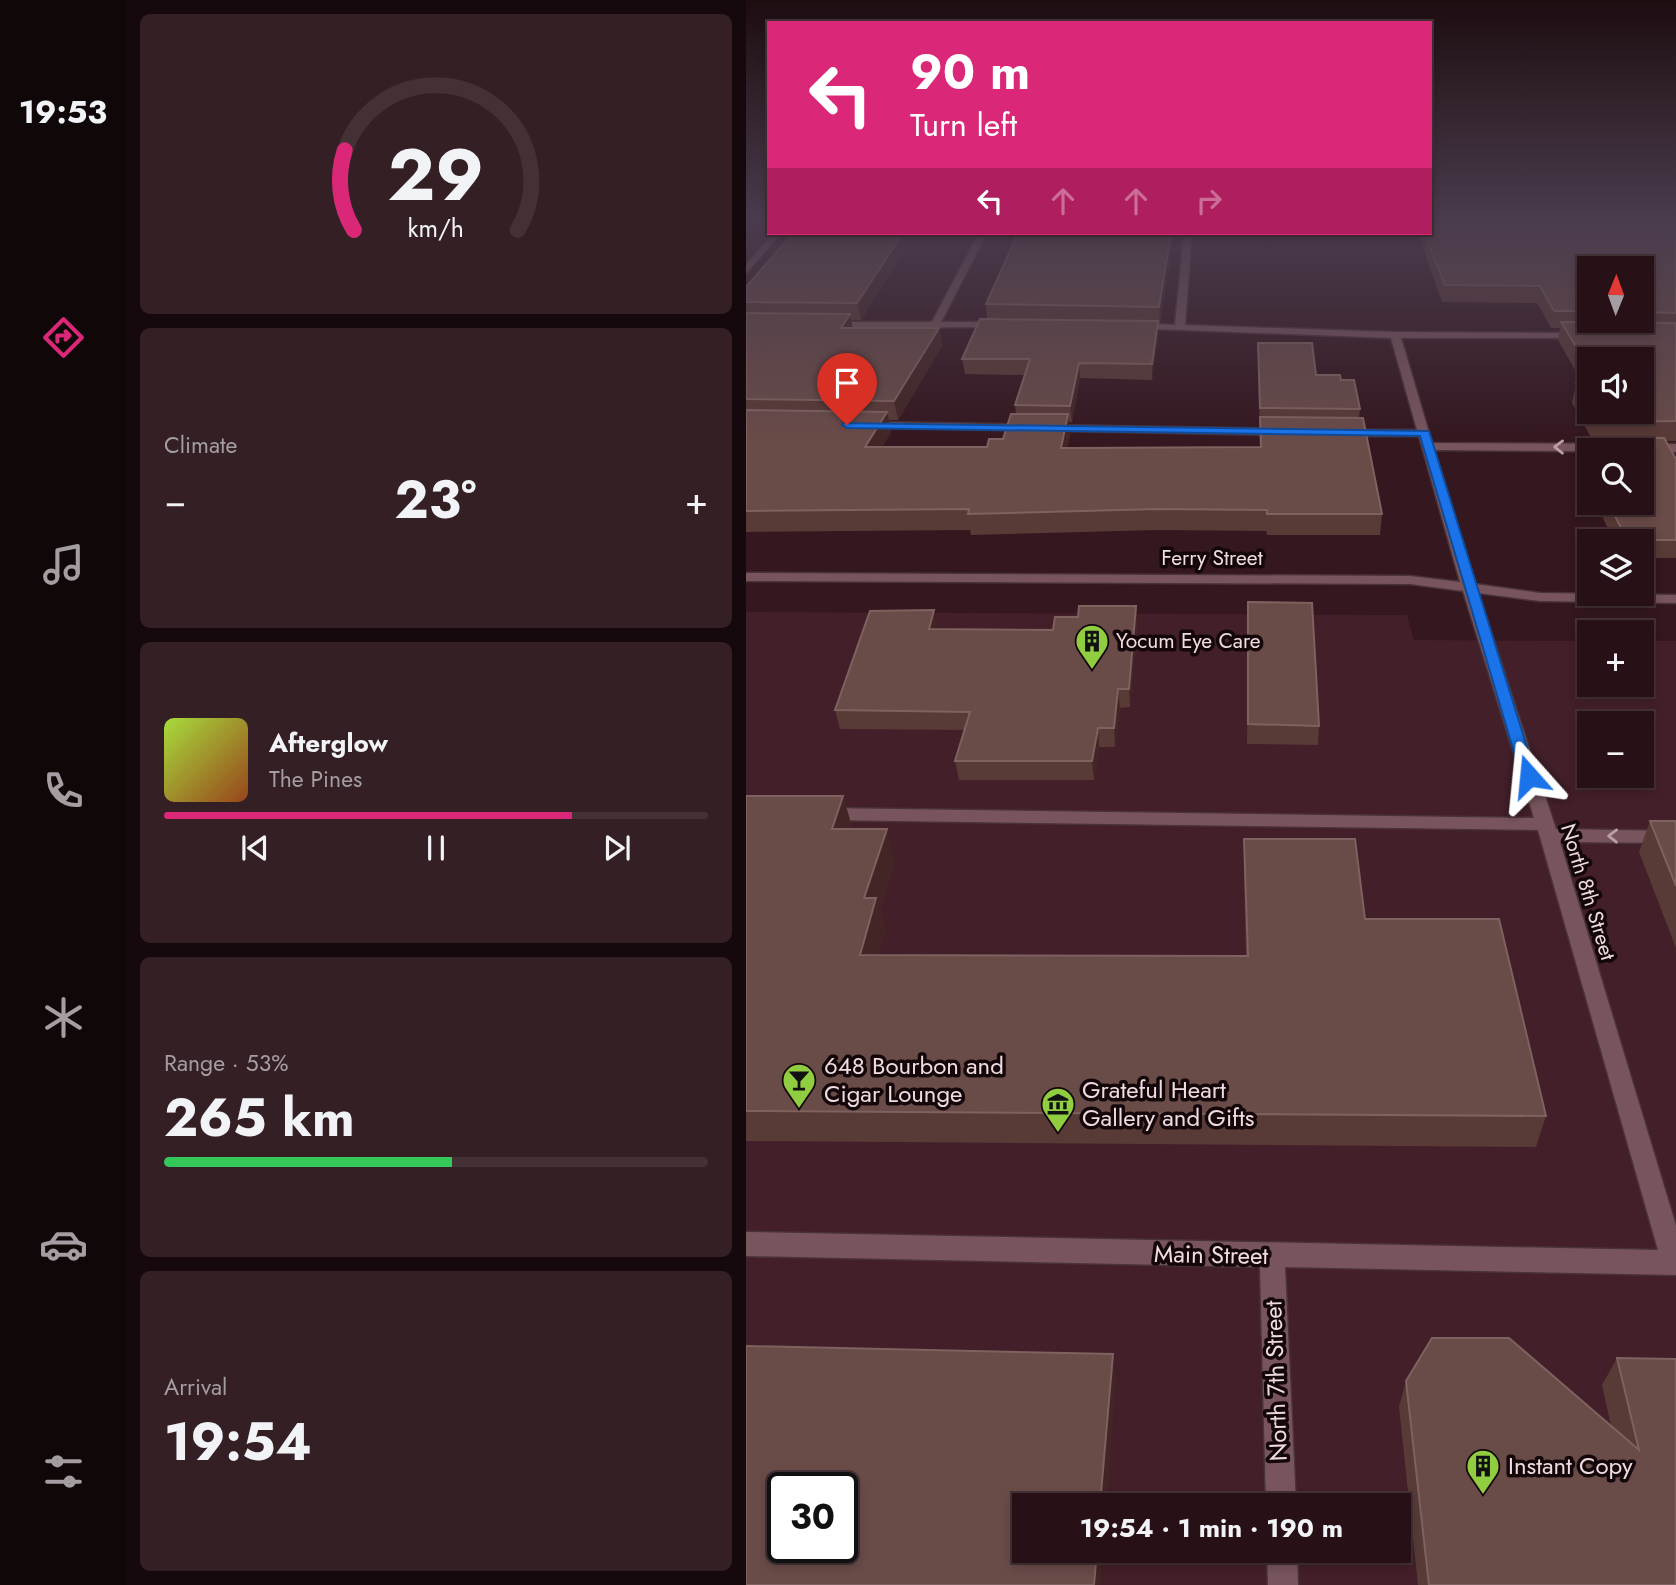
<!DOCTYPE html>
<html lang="en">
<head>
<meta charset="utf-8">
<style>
	:root { --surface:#271117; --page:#331f24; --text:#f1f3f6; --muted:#a49da1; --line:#433136; --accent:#db2777 }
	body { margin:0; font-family:Jost,sans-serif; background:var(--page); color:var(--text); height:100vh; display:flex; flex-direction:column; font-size:26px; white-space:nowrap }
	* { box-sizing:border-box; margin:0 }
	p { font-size:23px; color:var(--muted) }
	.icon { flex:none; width:38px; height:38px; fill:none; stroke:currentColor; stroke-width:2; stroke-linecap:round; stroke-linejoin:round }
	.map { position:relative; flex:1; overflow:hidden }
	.panel { display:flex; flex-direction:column; gap:14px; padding:14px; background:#15090d; width:620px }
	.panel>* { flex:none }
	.top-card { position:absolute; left:21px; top:21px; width:665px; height:214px; border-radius:0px; box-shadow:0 4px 10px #0003,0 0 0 2px var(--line); background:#db2777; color:#fff; overflow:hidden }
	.needle { width:46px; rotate:1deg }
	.buttons { position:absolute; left:831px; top:256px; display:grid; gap:14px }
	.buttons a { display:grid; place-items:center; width:77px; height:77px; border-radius:0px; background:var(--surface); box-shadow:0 4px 10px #0003,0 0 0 2px var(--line); font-size:35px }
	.speed { position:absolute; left:21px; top:1472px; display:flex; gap:14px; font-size:35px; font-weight:700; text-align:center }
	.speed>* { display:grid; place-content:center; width:91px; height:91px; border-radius:50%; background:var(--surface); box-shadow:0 4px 10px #0003,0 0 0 2px var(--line); line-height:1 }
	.speed .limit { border:4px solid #111; border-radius:10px; background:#fff; color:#111 }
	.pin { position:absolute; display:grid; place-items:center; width:60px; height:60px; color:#fff; margin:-72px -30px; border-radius:50% 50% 50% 0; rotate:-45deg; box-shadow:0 0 7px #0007 }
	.pin .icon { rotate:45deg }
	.me { position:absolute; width:77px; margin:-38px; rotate:342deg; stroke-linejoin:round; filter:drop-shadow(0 0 5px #0008) }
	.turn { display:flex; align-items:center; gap:24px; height:147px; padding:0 28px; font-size:32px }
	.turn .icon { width:91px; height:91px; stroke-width:2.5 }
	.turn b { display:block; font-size:49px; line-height:60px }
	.lanes { display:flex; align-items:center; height:66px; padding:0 28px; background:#0003; justify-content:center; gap:35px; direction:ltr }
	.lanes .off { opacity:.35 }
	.big { font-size:52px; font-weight:700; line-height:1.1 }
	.panel .tile { flex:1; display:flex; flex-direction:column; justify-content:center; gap:10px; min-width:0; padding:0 24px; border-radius:10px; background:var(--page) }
	.panel .dial { align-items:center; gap:0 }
	.dial svg { height:182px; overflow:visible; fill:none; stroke:var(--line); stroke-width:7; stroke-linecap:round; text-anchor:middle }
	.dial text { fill:var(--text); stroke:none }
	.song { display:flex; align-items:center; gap:21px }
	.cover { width:84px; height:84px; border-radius:10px; background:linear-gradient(135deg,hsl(80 70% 55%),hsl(20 70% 35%)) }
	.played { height:7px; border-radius:4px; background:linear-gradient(90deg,var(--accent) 75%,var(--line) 75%) }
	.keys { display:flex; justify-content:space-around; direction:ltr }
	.heat { display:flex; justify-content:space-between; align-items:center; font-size:38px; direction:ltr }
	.charge { height:10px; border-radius:5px; background:linear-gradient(90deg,#34c759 53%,var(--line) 0) }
	.trip { position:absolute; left:266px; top:1493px; width:399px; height:70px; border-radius:0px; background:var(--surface); box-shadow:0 4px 10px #0003,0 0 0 2px var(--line); font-weight:700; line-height:70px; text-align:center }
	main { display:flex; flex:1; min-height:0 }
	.menu { display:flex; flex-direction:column; width:126px; justify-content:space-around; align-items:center; background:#100709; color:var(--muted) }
	.menu .icon { width:49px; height:49px }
	.menu .on { color:var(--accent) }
	.menu b { font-size:32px; color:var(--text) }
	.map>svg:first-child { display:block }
	.built { fill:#431f29; fill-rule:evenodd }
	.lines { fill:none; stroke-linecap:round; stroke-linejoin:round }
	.minor-casing { stroke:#493238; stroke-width:3 }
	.minor { fill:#78555d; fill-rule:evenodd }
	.wall { fill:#583a36; fill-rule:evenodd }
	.shaded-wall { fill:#432525 }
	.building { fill:#694b48; stroke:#7e6260; stroke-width:2; fill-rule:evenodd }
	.oneway { stroke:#ba9fa5 }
	.route { fill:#1a73e8; stroke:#114b97; stroke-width:2 }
	.labels { text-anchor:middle; stroke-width:7; stroke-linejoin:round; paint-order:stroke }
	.street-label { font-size:21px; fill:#f0dbe0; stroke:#13070a }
	.poi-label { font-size:21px; fill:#f0dbe0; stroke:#13070a; text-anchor:start }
	.near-poi-label { font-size:24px; fill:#f0dbe0; stroke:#13070a; text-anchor:start }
	.near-street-label { font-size:24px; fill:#f0dbe0; stroke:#13070a }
</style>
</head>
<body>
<main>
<nav class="menu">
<b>19:53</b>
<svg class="icon on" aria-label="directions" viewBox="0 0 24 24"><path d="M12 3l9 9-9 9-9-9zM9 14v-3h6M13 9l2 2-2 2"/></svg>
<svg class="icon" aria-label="music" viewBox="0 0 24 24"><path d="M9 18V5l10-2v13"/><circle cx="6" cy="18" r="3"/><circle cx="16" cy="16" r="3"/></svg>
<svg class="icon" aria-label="phone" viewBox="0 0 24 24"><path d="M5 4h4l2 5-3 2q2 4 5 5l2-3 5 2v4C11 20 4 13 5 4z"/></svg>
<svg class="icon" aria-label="climate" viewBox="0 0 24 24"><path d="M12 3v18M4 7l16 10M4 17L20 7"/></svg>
<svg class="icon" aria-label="car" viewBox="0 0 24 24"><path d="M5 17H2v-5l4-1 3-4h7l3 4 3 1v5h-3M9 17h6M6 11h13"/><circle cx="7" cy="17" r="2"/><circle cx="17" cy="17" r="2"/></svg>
<svg class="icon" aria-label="filters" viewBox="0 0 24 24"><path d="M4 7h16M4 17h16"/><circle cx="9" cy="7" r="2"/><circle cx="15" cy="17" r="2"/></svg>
</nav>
<section class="panel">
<div class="tile dial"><svg viewBox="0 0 100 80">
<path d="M14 69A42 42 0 1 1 86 69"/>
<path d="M14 69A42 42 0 0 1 10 34" stroke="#db2777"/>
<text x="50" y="56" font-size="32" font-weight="700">29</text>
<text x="50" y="72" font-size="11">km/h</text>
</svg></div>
<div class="tile"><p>Climate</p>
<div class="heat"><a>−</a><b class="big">23°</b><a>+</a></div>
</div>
<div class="tile">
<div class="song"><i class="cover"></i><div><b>Afterglow</b><p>The Pines</p></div></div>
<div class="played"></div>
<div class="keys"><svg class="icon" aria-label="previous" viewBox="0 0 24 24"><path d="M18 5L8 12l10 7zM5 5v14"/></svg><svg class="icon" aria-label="pause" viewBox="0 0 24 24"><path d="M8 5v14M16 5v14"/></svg><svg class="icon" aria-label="next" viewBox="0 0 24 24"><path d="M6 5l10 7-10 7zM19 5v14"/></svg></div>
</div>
<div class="tile"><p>Range · 53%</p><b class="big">265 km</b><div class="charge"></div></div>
<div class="tile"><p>Arrival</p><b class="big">19:54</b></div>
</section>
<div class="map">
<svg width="931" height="1585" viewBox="0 0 931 1585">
	<rect width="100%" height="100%" fill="#34171f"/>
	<path class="built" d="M 0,612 L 661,615 L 668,640 L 843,641 L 844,684 L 896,684 L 896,641 L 930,641 L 930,1585 L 0,1585 ZM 844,723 L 896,723 L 896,775 L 844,775 ZM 37,1488 L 96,1488 L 96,1547 L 37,1547 ZM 278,1505 L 653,1505 L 653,1550 L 278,1550 Z"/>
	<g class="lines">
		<defs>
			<g id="minor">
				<path d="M 28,233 L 36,233 L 0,273 L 0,265 Z"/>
				<path d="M 233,233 L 241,233 L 195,322 L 255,322 L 260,325 L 258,327 L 84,328 L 79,325 L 84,322 L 186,322 Z"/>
				<path d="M 438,233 L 446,233 L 439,325 L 649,332 L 839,333 L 839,337 L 836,338 L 655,338 L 686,443 L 931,444 L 931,452 L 688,450 L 729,584 L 794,593 L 931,595 L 931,603 L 794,601 L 732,593 L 810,829 L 931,831 L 931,843 L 814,842 L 931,1229 L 931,1275 L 539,1267 L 550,1505 L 520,1505 L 514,1267 L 0,1256 L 0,1232 L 912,1250 L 792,830 L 80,820 L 71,814 L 80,808 L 788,818 L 717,591 L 664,584 L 0,581 L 0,573 L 664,576 L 714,582 L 673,436 L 598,436 L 592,433 L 598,430 L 671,430 L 645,338 L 385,328 L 383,326 L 388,323 L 429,325 Z"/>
				<path d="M 122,422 L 535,429 L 541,432 L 535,435 L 118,427 L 116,425 Z"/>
				<path d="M 521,1550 L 551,1550 L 552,1585 L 522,1585 Z"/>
			</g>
		</defs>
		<use href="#minor" class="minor-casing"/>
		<use href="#minor" class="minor"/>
	</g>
	<g class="wall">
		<path d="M 930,220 L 930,441 L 919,441 L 930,459 L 930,558 L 896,558 L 896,541 L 868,541 L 852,508 L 853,502 L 896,502 L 865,450 L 855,450 L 857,441 L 847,441 L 826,403 L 830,384 L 837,384 L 812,340 L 814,328 L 805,328 L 791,303 L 696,302 L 673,237 L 583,237 L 583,233 L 684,233 ZM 844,268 L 896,268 L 896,320 L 844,320 ZM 844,359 L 896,411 L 844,411 Z"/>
		<path d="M 47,233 L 231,233 L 229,235 L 168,235 L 115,320 L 105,320 L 107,328 L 193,328 L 196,346 L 152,420 L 143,420 L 145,432 L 136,447 L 241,447 L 257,439 L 270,414 L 269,405 L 279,375 L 219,374 L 216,359 L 241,319 L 240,304 L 271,235 L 243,235 L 243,233 L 428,233 L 414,324 L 412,324 L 412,336 L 406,380 L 334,378 L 326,422 L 323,422 L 324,434 L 321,448 L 514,447 L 512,343 L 570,375 L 595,380 L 614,409 L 613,418 L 636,514 L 634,535 L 521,535 L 520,531 L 412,530 L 225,535 L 224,530 L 0,532 L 0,287 Z"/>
		<path d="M 502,602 L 573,726 L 572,745 L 501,744 Z"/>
		<path d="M 390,606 L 391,624 L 384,707 L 374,708 L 369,747 L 353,747 L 348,780 L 213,780 L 209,761 L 219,730 L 94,729 L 89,710 L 191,629 L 307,630 L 332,617 Z"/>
		<path d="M 0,796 L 97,796 L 106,827 L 106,829 L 149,861 L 134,909 L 139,929 L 132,955 L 500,956 L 498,870 L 498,839 L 619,919 L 800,1116 L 790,1147 L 0,1141 Z"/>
		<path d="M 904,821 L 930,821 L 930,948 L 893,852 Z"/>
		<path d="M 871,1358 L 930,1585 L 672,1585 L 653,1407 L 660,1381 L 865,1426 L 856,1385 Z"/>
	</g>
	<g class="shaded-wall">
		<path d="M 157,233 L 167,233 L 168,235 L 115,320 L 111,303 Z"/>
		<path d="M 425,233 L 428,233 L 414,324 L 413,307 Z"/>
		<path d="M 104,314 L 107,332 L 95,328 Z"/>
		<path d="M 412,321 L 412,336 L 406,380 L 406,364 Z"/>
		<path d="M 193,328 L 196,346 L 152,420 L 148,401 Z"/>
		<path d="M 333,363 L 334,378 L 326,422 L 324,406 Z"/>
		<path d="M 141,412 L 145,432 L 124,467 L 119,447 Z"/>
		<path d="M 322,414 L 324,434 L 317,468 L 315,448 Z"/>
		<path d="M 390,606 L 391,624 L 384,707 L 383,689 Z"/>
		<path d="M 188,610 L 191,629 L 183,629 Z"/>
		<path d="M 372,689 L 374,708 L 369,747 L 368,728 Z"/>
		<path d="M 352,728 L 353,747 L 348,780 L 346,761 Z"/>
		<path d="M 97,796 L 106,827 L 95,860 L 86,829 Z"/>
		<path d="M 141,829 L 149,861 L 134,909 L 139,929 L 124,987 L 114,955 L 118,898 Z"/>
		<path d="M 367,1354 L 370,1380 L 361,1505 L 354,1505 Z"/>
		<path d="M 351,1550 L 357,1550 L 354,1585 L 348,1585 Z"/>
	</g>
	<g class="building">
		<path d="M 684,220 L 930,220 L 930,313 L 896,312 L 896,268 L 844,268 L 844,311 L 808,311 L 794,286 L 699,285 L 678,233 L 684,233 Z"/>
		<path d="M 47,233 L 157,233 L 111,303 L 0,302 L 0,287 Z"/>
		<path d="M 272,233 L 425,233 L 413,307 L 240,304 Z"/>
		<path d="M 0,313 L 104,314 L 95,328 L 193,328 L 148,401 L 0,399 Z"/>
		<path d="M 234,319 L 412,321 L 406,364 L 333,363 L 324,406 L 269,405 L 284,359 L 216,359 Z"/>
		<path d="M 815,322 L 930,323 L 930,421 L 851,422 L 845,411 L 896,411 L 896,359 L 844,359 L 844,370 Z"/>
		<path d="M 512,343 L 566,343 L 570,375 L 594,375 L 595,380 L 608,380 L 614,409 L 514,408 Z"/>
		<path d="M 830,384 L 844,384 L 844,408 Z"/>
		<path d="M 0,410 L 141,412 L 119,447 L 241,447 L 243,439 L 257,439 L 265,414 L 322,414 L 315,448 L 327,448 L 515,447 L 514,417 L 617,418 L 636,514 L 521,514 L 521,510 L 411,509 L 222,514 L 223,509 L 0,511 Z"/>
		<path d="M 858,437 L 918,438 L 930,459 L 930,540 L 881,540 L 862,502 L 896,502 L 896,450 L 865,450 Z"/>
		<path d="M 502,602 L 566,603 L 573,726 L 502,724 Z"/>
		<path d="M 333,606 L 390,606 L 383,689 L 372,689 L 368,728 L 352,728 L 346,761 L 209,761 L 224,712 L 89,710 L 124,611 L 188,610 L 183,629 L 307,630 L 309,617 L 332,617 Z"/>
		<path d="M 0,796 L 97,796 L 86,829 L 141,829 L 118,898 L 130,898 L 114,955 L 502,956 L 498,839 L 609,839 L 619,919 L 753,919 L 800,1116 L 0,1111 Z"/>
		<path d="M 904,821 L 930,821 L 930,886 Z"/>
		<path d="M 686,1338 L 763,1338 L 893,1450 L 871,1358 L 930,1359 L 930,1585 L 683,1585 L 660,1381 Z"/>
		<path d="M 0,1346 L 367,1354 L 354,1505 L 278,1505 L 278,1550 L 351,1550 L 348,1585 L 0,1585 ZM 37,1488 L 96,1488 L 96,1547 L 37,1547 Z"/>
	</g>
	<defs><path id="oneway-chevron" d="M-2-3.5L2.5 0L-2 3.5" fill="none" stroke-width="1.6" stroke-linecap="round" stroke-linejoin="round" transform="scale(1.75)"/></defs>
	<g class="oneway">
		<use href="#oneway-chevron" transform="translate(813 447) rotate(-179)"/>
		<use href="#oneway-chevron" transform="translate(867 836) rotate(-179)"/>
	</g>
	<linearGradient id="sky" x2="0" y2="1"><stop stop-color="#1d0d11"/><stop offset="0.5" stop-color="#4a3c4d"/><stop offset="1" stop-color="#4a3c4d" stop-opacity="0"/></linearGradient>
	<rect width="931" height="442" fill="url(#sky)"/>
	<path class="route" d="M 97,423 L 683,431 L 790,776 L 783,781 L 775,776 L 674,436 L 101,428 L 96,425 Z"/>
	<defs>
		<symbol id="building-pin" viewBox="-11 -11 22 30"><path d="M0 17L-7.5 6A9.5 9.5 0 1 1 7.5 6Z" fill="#90cd40" stroke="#13070a"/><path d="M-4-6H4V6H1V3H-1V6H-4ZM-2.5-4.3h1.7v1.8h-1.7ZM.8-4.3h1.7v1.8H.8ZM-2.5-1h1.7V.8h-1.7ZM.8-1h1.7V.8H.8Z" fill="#111"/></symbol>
		<symbol id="bar-pin" viewBox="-11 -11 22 30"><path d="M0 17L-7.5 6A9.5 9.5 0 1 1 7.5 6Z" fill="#90cd40" stroke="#13070a"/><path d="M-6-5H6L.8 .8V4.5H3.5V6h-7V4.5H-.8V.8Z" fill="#111"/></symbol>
		<symbol id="museum-pin" viewBox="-11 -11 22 30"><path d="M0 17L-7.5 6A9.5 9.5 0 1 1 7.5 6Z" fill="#90cd40" stroke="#13070a"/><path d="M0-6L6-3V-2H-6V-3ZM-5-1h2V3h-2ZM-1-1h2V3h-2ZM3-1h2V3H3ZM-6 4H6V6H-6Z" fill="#111"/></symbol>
	</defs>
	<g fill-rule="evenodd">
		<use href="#building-pin" x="327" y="622" width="38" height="52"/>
		<use href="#bar-pin" x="34" y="1061" width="38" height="52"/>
		<use href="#museum-pin" x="293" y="1085" width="38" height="52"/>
		<use href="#building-pin" x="718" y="1447" width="38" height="52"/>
	</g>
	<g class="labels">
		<g class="street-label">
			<text x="466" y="565">Ferry Street</text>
			<text transform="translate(842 892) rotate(73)" y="7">North 8th Street</text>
		</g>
		<g class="poi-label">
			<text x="370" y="648">Yocum Eye Care</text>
		</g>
		<g class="near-poi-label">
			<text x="78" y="1074">648 Bourbon and<tspan x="78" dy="28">Cigar Lounge</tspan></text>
			<text x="336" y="1098">Grateful Heart<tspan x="336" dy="28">Gallery and Gifts</tspan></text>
			<text x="762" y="1474">Instant Copy</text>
		</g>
		<g class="near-street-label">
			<text transform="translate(465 1255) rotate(1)" y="8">Main Street</text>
			<text transform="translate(530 1381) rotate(-92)" y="8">North 7th Street</text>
		</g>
	</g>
</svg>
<div class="buttons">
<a><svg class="needle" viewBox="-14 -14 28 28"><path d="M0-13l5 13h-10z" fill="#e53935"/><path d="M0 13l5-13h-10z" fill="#a49da1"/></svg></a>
<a><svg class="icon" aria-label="sound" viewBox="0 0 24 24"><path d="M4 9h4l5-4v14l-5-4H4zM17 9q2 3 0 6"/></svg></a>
<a><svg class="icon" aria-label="search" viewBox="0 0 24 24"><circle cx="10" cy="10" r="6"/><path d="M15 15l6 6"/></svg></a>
<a><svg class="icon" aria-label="layers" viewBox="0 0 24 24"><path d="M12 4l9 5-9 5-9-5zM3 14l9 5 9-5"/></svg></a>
<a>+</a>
<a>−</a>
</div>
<div class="speed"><div class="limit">30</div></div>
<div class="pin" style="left:101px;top:425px;background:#d93025"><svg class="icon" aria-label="arrive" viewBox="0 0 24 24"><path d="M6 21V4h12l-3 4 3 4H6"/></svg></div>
<svg class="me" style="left:783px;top:776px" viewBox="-20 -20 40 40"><path d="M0-17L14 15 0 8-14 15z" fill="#1a73e8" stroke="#fff" stroke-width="4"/></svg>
<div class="trip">19:54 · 1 min · 190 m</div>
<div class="top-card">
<div class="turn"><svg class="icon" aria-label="left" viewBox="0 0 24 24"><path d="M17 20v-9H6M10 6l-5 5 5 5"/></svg><div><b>90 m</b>Turn left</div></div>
<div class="lanes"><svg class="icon" aria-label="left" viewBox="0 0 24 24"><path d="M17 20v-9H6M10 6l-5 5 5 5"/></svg><svg class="icon off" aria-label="ahead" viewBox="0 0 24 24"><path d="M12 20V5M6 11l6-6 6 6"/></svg><svg class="icon off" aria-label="ahead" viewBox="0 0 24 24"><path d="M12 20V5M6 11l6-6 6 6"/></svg><svg class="icon off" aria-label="right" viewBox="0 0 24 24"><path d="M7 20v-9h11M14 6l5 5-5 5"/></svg></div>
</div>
</div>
</main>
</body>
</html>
